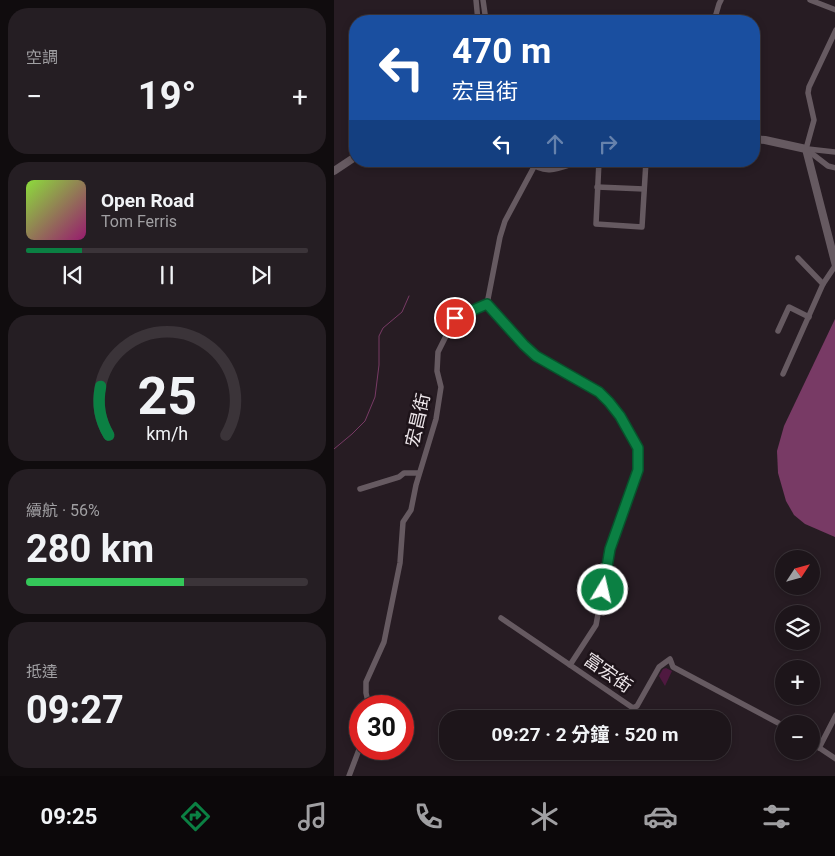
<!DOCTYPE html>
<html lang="zh-TW">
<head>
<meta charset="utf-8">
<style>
	:root { --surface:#1d151a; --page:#251e23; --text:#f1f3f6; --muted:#a09fa2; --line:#3b3439; --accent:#0b8043 }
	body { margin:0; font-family:Roboto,"Noto Sans TC",sans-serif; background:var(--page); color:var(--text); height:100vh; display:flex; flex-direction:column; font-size:19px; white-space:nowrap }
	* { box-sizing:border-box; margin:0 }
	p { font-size:16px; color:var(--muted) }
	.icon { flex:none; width:28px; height:28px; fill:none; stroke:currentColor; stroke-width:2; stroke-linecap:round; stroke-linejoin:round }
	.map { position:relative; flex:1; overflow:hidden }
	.panel { display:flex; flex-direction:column; gap:8px; padding:8px; background:#100c0e; width:334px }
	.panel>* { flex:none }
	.banner { position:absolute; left:15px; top:15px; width:411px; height:152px; border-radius:20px; box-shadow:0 2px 8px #0003,0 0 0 1px var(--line); background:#1a4fa0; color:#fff; overflow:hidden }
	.needle { width:32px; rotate:54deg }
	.controls { position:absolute; left:441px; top:550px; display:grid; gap:10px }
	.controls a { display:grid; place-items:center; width:45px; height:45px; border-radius:50%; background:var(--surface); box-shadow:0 2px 8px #0003,0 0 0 1px var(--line); font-size:25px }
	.speed { position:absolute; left:15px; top:695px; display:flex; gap:10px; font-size:25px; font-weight:700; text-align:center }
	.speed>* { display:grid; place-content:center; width:65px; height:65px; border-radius:50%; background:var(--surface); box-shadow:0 2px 8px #0003,0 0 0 1px var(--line); line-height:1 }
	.speed .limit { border:8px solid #d22; background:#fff; color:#111 }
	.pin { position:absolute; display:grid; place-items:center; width:42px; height:42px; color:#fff; margin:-21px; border:2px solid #fff; border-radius:50%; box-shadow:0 1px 5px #0007 }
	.me { position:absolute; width:55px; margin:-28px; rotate:9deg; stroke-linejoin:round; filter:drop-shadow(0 0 4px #0008) }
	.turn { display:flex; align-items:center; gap:18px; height:105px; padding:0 20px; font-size:22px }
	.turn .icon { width:65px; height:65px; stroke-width:2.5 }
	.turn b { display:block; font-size:35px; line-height:42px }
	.lanes { display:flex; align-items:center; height:48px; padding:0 20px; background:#0003; justify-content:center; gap:25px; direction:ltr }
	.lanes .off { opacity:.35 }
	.big { font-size:38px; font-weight:700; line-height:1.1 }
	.panel .card { flex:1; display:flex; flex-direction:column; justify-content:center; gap:8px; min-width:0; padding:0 18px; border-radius:20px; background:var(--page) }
	.panel .dial { align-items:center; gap:0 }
	.dial svg { height:130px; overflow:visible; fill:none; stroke:var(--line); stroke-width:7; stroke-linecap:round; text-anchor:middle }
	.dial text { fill:var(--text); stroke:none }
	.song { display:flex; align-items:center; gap:15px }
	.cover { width:60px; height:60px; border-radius:8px; background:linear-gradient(135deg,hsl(90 70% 55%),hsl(320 70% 35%)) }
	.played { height:5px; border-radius:2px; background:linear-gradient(90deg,var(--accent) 20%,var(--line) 20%) }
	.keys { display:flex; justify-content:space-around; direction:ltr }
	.heat { display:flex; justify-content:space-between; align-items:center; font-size:28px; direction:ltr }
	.charge { height:8px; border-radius:4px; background:linear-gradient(90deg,#34c759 56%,var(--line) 0) }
	.trip { position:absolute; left:105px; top:710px; width:292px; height:50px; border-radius:20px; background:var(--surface); box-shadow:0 2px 8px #0003,0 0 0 1px var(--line); font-weight:700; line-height:50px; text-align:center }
	.tab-bar { display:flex; height:80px; justify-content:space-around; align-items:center; background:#0c080a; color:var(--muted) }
	.tab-bar .icon { width:35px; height:35px }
	.tab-bar .selected { color:var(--accent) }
	.tab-bar b { font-size:22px; color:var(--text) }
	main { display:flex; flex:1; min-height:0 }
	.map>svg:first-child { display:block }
	.green { fill:#4f1940 }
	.water { fill:#783a65 }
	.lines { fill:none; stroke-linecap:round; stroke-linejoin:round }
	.stream { stroke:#783a65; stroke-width:1 }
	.street { stroke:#665a61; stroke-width:5.5 }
	.secondary { stroke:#665a61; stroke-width:8 }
	.route-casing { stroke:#07532c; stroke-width:12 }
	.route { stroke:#0b8043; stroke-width:9 }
	.labels { text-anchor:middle; stroke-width:5; stroke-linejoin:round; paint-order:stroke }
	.street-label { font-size:18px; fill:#ece5e9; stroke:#1d1319 }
</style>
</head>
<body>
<main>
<section class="panel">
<div class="card"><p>空調</p>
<div class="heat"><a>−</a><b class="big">19°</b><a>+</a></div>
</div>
<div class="card">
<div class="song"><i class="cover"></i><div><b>Open Road</b><p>Tom Ferris</p></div></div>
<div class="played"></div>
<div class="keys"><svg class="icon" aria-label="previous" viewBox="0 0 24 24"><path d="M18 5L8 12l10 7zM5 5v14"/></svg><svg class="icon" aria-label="pause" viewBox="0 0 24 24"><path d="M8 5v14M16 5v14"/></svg><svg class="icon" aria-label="next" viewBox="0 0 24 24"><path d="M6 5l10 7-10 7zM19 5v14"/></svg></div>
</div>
<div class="card dial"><svg viewBox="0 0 100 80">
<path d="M14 69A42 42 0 1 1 86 69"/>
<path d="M14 69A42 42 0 0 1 9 39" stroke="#0b8043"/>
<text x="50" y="56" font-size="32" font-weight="700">25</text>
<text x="50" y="72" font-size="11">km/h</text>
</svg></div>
<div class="card"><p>續航 · 56%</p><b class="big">280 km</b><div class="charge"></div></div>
<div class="card"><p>抵達</p><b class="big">09:27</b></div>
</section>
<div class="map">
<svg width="502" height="776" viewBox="0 0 502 776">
	<rect width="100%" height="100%" fill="#271c23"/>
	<path class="green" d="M 332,668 L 338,671 L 331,686 L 325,676 L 329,669 Z"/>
	<path class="water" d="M 501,319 L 501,537 L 471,524 L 460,515 L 452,501 L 444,473 L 443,451 L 450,426 Z"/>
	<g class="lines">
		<path class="stream" d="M 0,449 L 18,434 L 31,421 L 41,397 L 45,365 L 45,336 L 49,328 L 68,312 L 75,296"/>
		<g class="street">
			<path d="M 142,0 L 144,21"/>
			<path d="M 149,0 L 152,21"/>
			<path d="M 476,0 L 502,10"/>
			<path d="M 380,21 L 385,4 L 387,0"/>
			<path d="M 472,149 L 480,120 L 474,93 L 475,87 L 502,30"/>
			<path d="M 472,149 L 494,166 L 502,168"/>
			<path d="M 474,149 L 502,152"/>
			<path d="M 265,161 L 262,224 L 308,227 L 312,161"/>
			<path d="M 263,187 L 310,189"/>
			<path d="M 464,258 L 489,284"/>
			<path d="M 153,304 L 190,345 L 202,356 L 265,392 L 275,402 L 286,416 L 304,448 L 304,470 L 276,549 L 262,625 L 236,665 L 299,708 L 303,706 L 325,667 L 336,659 L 339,667 L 450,726"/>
			<path d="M 444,331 L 455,307 L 475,317"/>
			<path d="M 449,374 L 489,284 L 501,266"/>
			<path d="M 26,489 L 65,477 L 70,473 L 85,473"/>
			<path d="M 167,618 L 236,665"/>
			<path d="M 35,706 L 32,693 L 32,682 L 50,642 L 66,563 L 69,522 L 77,510 L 82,485 L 102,419 L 107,387 L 103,371 L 104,352 L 121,318 L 153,304 L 166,237 L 171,221 L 201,165"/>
			<path d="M 478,743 L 502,759"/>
			<path d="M 485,748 L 502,715"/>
			<path d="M 15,776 L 26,747"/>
		</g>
		<g class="secondary">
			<path d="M 420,139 L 431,140 L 472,149 L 502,266"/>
			<path d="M 197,161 C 211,175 227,166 243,161"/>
			<path d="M 0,171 L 21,157"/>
		</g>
	</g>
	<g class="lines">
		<defs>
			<path id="route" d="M 121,318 L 153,304 L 190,345 L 202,356 L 265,392 L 275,402 L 286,416 L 304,448 L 304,470 L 276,549 L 269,590"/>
		</defs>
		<use href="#route" class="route-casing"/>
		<use href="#route" class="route"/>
	</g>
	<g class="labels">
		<g class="street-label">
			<text transform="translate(84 420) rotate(-77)" y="6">宏昌街</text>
			<text transform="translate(274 673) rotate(35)" y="6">富宏街</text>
		</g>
	</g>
</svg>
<div class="controls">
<a><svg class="needle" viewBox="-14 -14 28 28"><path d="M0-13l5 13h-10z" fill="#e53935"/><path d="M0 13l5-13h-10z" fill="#a09fa2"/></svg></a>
<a><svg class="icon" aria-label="layers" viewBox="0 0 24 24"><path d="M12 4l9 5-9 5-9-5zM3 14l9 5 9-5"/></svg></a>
<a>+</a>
<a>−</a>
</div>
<div class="speed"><div class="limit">30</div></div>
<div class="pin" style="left:121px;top:318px;background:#d93025"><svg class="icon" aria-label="arrive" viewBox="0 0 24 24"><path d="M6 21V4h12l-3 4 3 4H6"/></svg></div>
<svg class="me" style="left:269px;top:590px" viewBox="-20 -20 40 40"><circle r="17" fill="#0b8043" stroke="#fff" stroke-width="3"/><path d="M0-11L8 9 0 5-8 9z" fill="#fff"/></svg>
<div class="trip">09:27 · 2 分鐘 · 520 m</div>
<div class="banner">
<div class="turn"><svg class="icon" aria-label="left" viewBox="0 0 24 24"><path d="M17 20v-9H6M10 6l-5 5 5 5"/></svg><div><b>470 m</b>宏昌街</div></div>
<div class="lanes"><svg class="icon" aria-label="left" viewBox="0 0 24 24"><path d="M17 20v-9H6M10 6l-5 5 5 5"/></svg><svg class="icon off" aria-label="ahead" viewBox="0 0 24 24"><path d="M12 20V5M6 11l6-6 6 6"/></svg><svg class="icon off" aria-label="right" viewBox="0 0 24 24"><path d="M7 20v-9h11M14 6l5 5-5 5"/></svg></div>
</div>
</div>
</main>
<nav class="tab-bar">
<b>09:25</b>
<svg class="icon selected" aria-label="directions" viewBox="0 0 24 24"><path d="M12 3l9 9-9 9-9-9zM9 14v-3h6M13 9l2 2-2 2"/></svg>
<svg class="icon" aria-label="music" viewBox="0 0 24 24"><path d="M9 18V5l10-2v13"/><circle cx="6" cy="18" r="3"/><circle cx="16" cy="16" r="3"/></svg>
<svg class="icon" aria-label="phone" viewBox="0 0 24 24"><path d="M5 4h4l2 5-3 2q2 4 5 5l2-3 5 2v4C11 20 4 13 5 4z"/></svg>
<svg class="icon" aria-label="climate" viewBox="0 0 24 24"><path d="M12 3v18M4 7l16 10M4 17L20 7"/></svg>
<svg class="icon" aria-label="car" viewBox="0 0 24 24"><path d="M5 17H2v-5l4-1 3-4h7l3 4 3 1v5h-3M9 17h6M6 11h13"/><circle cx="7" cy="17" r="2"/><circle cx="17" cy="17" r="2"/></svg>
<svg class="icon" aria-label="filters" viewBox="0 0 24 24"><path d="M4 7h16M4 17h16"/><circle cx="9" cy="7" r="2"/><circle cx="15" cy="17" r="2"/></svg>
</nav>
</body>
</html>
